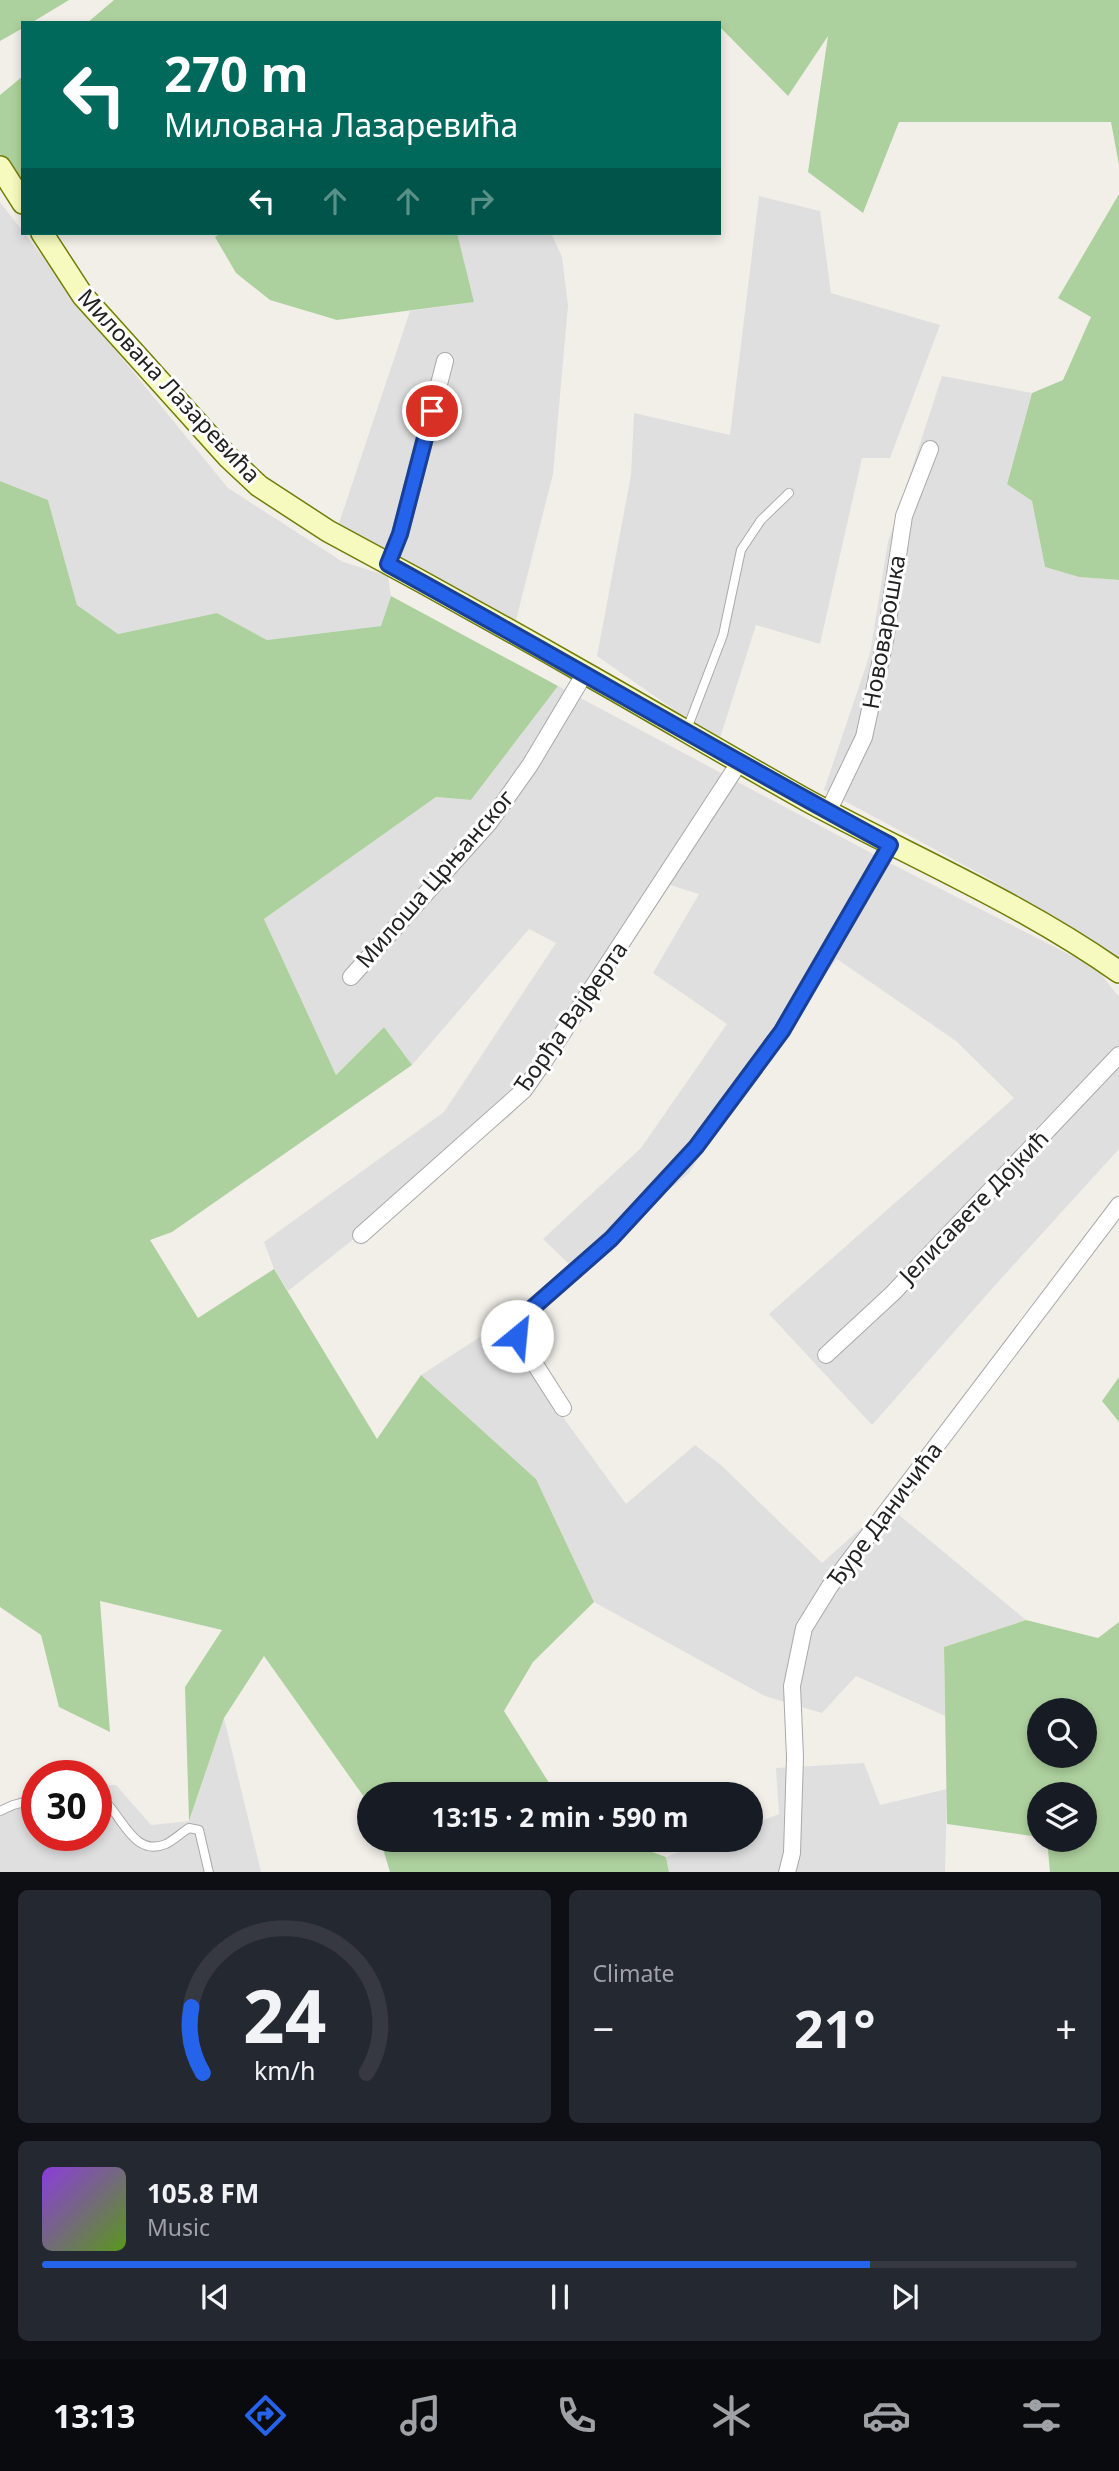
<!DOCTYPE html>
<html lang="en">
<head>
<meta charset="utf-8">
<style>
	:root { --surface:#171b24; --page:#242831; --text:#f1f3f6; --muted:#9ea1a6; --line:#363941; --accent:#2563eb }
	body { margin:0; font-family:"Noto Sans",sans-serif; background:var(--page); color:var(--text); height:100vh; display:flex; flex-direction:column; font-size:26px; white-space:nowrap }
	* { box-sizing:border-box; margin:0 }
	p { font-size:23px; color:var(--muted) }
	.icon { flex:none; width:38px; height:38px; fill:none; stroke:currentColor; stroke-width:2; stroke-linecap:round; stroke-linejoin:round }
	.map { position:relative; height:1872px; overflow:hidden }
	.side { display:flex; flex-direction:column; gap:18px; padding:18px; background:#0d0f14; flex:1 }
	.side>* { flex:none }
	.banner { position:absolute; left:21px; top:21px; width:700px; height:214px; border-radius:0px; box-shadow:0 4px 10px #0003; background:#00695c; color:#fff; overflow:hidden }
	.buttons { position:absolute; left:1027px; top:1698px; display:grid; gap:14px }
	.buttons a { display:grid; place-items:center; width:70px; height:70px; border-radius:50%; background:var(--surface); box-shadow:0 4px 10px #0003; font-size:35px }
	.speed { position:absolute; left:21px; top:1760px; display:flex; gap:14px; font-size:35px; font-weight:700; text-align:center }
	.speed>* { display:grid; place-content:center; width:91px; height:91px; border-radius:50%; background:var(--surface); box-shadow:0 4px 10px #0003; line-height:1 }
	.speed .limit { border:10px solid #d22; background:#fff; color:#111 }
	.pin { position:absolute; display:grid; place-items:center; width:60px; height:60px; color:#fff; margin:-30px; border:4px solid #fff; border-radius:50%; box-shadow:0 2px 7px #0007 }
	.me { position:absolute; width:77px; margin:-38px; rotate:28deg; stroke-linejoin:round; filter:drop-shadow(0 0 5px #0008) }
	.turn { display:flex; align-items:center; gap:24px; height:147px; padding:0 28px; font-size:32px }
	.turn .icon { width:91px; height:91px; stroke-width:2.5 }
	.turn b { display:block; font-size:49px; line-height:60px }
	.lanes { display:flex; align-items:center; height:66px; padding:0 28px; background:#0003; justify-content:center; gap:35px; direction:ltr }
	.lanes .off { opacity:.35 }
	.big { font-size:52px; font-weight:700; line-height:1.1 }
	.side .tile { flex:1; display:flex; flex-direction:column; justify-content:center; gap:10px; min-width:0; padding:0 24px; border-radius:10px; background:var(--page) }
	.side .dial { align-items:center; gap:0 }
	.dial svg { height:182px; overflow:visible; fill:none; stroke:var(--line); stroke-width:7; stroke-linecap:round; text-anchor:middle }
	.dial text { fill:var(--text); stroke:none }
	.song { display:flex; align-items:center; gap:21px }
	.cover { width:84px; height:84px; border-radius:10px; background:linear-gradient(135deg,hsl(270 70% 55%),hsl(90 70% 35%)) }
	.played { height:7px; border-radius:4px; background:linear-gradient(90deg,var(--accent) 80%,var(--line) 80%) }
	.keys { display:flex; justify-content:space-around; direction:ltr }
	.heat { display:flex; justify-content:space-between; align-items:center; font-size:38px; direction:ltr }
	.side .tiles { flex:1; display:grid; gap:18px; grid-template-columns:1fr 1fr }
	.tile:last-child { grid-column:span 2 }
	.trip { position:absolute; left:357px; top:1782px; width:406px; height:70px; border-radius:35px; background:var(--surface); box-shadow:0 4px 10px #0003; font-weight:700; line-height:70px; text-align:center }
	.tab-bar { display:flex; height:112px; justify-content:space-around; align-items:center; background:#090b0e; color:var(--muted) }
	.tab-bar .icon { width:49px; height:49px }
	.tab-bar .current { color:var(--accent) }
	.tab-bar b { font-size:32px; color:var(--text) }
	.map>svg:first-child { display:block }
	.residential { fill:#e0dfdf }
	.forest { fill:#add19e; fill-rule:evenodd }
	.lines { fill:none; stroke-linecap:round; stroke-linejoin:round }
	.lane-casing { stroke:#a9a9a9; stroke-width:10 }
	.street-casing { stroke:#a9a9a9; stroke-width:18 }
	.secondary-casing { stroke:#707d05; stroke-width:24 }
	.lane { stroke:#fff; stroke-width:8 }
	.street { stroke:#fff; stroke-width:16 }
	.secondary { stroke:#f7fabf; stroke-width:21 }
	.route-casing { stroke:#184099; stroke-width:18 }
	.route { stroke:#2563eb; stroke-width:12 }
	.labels { text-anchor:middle; stroke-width:6; stroke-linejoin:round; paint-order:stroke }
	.street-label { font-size:23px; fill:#222; stroke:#fff }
</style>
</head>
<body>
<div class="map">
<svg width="1119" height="1873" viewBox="0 0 1119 1873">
	<rect width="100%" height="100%" fill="#f2efe9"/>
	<g class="residential">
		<path d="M 759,196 L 820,211 L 831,293 L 940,325 L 890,458 L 862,458 L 820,644 L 756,625 L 719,741 L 597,656 L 631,475 L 634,413 L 730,435 Z"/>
		<path d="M 0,202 L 112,346 L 228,488 L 343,562 L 388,576 L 391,596 L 381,626 L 267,640 L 217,613 L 118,634 L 77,605 L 48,500 L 0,481 Z"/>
		<path d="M 457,233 L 551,233 L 562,257 L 568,306 L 553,474 L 516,620 L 357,544 L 338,526 L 410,311 L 473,302 Z"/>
		<path d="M 942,376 L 1032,393 L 1007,483 L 1032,501 L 1045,567 L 1079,577 L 1119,580 L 1119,960 L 988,878 L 824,790 L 870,654 L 888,542 Z"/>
		<path d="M 558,686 L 886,861 L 1096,968 L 1119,997 L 1119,1149 L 998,1282 L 872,1425 L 769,1314 L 1014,1098 L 956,1041 L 837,959 L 781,1030 L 689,1173 L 574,1269 L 543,1239 L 641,1148 L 727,1024 L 653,973 L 699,894 L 670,885 L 529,1095 L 511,1115 L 288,1291 L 274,1269 L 264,1242 L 444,1112 L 556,943 L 529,929 L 412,1065 L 384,1027 L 336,1075 L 264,919 L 436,797 L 471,800 Z"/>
		<path d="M 497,1326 L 626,1504 L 695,1445 L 722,1466 L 822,1563 L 887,1505 L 1026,1620 L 944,1647 L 945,1716 L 856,1676 L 822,1713 L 765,1696 L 594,1602 L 536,1479 L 421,1375 Z"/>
		<path d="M 224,1718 L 261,1872 L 0,1872 L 0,1807 L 37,1788 L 37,1836 L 96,1836 L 96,1785 L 116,1785 L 151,1825 L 189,1821 Z"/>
		<path d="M 864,1763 L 880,1805 L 947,1789 L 945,1872 L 669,1872 L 666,1857 L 713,1839 L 751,1839 L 751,1825 L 779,1814 L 776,1768 Z"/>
	</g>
	<g class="forest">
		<path d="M 0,0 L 69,0 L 31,23 L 23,23 L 23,28 L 0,41 Z"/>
		<path d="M 114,0 L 1119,0 L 1119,165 L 1111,122 L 899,122 L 863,213 L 808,172 L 828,36 L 788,96 L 719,26 L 719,23 L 87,23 Z"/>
		<path d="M 23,76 L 23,183 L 21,184 L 0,154 L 0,95 Z"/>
		<path d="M 1119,194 L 1119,580 L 1079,577 L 1045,567 L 1032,501 L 1007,484 L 1032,393 L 1063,380 L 1091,317 L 1058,298 Z"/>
		<path d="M 222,233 L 457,233 L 474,302 L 337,320 L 270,300 L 236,273 L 215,237 Z"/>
		<path d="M 0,481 L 48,500 L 77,605 L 118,634 L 217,613 L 267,640 L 381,626 L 391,596 L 558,686 L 471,800 L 436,797 L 264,919 L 336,1075 L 384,1027 L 412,1065 L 172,1232 L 150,1240 L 198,1318 L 274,1269 L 377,1439 L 421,1375 L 536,1479 L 594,1602 L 533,1662 L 504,1711 L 556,1794 L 369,1794 L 369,1804 L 264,1656 L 224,1718 L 189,1821 L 185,1687 L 222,1630 L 100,1601 L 110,1732 L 59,1707 L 41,1635 L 0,1607 Z"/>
		<path d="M 1119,1377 L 1119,1422 L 1102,1401 Z"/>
		<path d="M 1026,1620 L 1098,1638 L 1119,1622 L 1119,1872 L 1050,1872 L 1047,1839 L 1085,1839 L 1085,1794 L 1040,1794 L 1039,1837 L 947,1824 L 944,1647 ZM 1040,1710 L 1085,1710 L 1085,1755 L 1040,1755 Z"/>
		<path d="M 380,1839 L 585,1839 L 588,1843 L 629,1844 L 666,1857 L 669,1872 L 390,1872 Z"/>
	</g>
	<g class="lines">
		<defs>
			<g id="lane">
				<path d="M 687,729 L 723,635 L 741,550 L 761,520 L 789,493"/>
				<path d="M 96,1795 C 121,1807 130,1859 166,1844 C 174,1840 181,1833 189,1828 L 199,1830 L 209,1873"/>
				<path d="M 0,1811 L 13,1805 L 37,1799"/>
			</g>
			<g id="street">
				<path d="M 388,564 L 400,534 L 445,361"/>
				<path d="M 828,812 L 864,737 L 885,641 L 904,516 L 930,449"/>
				<path d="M 351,977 L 489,823 L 530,765 L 585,673"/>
				<path d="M 361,1235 L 524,1090 L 545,1060 L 739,763"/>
				<path d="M 826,1355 L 893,1293 L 1119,1055"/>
				<path d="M 563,1408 L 517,1336 L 516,1327 L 521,1318 L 611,1239 L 696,1147 L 782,1031 L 890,845"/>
				<path d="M 787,1873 L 792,1853 L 795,1757 L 792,1686 L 804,1628 L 830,1586 L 1119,1205"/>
			</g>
			<g id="secondary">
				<path d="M 0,167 L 23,203"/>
				<path d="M 42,233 L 83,296 L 228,457 L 259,486 L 328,531 C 414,577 499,624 583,672 C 659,715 733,759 808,801 C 912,857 1023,904 1119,972"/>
			</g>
		</defs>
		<use href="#lane" class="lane-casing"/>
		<use href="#street" class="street-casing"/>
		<use href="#secondary" class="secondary-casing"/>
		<use href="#lane" class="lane"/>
		<use href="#street" class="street"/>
		<use href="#secondary" class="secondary"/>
	</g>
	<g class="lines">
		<defs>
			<path id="route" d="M 432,411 L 400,534 L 388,564 C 556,656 721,754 890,845 L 782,1031 L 696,1147 L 611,1239 L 521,1318 L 516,1327 L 517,1336"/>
		</defs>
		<use href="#route" class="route-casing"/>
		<use href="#route" class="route"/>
	</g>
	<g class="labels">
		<g class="street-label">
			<text transform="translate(169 386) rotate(47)" y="8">Милована Лазаревића</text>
			<text transform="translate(884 632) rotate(-80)" y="8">Нововарошка</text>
			<text transform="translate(435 879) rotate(-49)" y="8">Милоша Црњанског</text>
			<text transform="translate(571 1017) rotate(-55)" y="8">Ђорђа Вајферта</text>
			<text transform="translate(974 1207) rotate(-46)" y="8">Јелисавете Дојкић</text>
			<text transform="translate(885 1514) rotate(-53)" y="8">Ђуре Даничића</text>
		</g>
	</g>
</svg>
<div class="buttons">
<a><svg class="icon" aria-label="search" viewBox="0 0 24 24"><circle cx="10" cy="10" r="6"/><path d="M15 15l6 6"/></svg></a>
<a><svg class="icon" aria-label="layers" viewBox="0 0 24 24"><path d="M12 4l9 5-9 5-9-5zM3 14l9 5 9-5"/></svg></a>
</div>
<div class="speed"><div class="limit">30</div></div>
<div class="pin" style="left:432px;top:411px;background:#d93025"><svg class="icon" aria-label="arrive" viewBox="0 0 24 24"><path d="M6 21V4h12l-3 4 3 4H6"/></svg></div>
<svg class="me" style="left:517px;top:1336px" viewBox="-20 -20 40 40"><circle r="19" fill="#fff"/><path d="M0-13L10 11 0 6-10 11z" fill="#2563eb"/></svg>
<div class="trip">13:15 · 2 min · 590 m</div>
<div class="banner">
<div class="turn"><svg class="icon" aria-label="left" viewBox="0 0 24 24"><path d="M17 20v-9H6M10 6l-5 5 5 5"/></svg><div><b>270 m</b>Милована Лазаревића</div></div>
<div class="lanes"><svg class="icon" aria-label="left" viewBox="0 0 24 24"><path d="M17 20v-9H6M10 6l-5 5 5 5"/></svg><svg class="icon off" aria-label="ahead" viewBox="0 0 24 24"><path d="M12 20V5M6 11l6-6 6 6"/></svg><svg class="icon off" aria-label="ahead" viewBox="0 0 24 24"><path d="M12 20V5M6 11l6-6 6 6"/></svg><svg class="icon off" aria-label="right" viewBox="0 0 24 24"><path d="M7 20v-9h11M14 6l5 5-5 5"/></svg></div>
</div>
</div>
<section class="side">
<div class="tiles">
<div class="tile dial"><svg viewBox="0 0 100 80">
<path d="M14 69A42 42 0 1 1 86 69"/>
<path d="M14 69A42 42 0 0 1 9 40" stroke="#2563eb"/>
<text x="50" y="56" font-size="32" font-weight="700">24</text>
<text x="50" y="72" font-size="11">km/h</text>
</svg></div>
<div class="tile"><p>Climate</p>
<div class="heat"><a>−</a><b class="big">21°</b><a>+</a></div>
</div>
<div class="tile">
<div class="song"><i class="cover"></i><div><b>105.8 FM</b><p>Music</p></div></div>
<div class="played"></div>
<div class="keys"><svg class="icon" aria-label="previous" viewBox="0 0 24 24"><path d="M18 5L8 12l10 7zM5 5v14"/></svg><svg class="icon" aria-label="pause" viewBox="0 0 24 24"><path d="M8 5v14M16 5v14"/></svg><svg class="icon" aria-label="next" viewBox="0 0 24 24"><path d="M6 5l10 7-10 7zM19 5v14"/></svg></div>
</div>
</div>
</section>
<nav class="tab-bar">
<b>13:13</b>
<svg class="icon current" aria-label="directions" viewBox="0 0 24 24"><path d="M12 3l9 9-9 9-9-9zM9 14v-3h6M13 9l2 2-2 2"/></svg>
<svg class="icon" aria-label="music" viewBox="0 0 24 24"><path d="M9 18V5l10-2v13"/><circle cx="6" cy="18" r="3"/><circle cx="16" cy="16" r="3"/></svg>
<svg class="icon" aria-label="phone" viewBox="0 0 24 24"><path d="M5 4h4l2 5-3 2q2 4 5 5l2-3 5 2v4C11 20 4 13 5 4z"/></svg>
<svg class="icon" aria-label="climate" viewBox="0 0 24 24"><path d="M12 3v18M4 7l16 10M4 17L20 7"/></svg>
<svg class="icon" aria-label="car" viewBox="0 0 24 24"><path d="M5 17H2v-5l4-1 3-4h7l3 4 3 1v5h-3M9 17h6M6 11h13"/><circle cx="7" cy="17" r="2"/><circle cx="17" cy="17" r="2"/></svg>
<svg class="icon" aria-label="filters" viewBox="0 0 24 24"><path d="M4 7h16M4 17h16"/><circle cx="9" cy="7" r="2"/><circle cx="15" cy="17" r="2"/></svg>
</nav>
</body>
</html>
